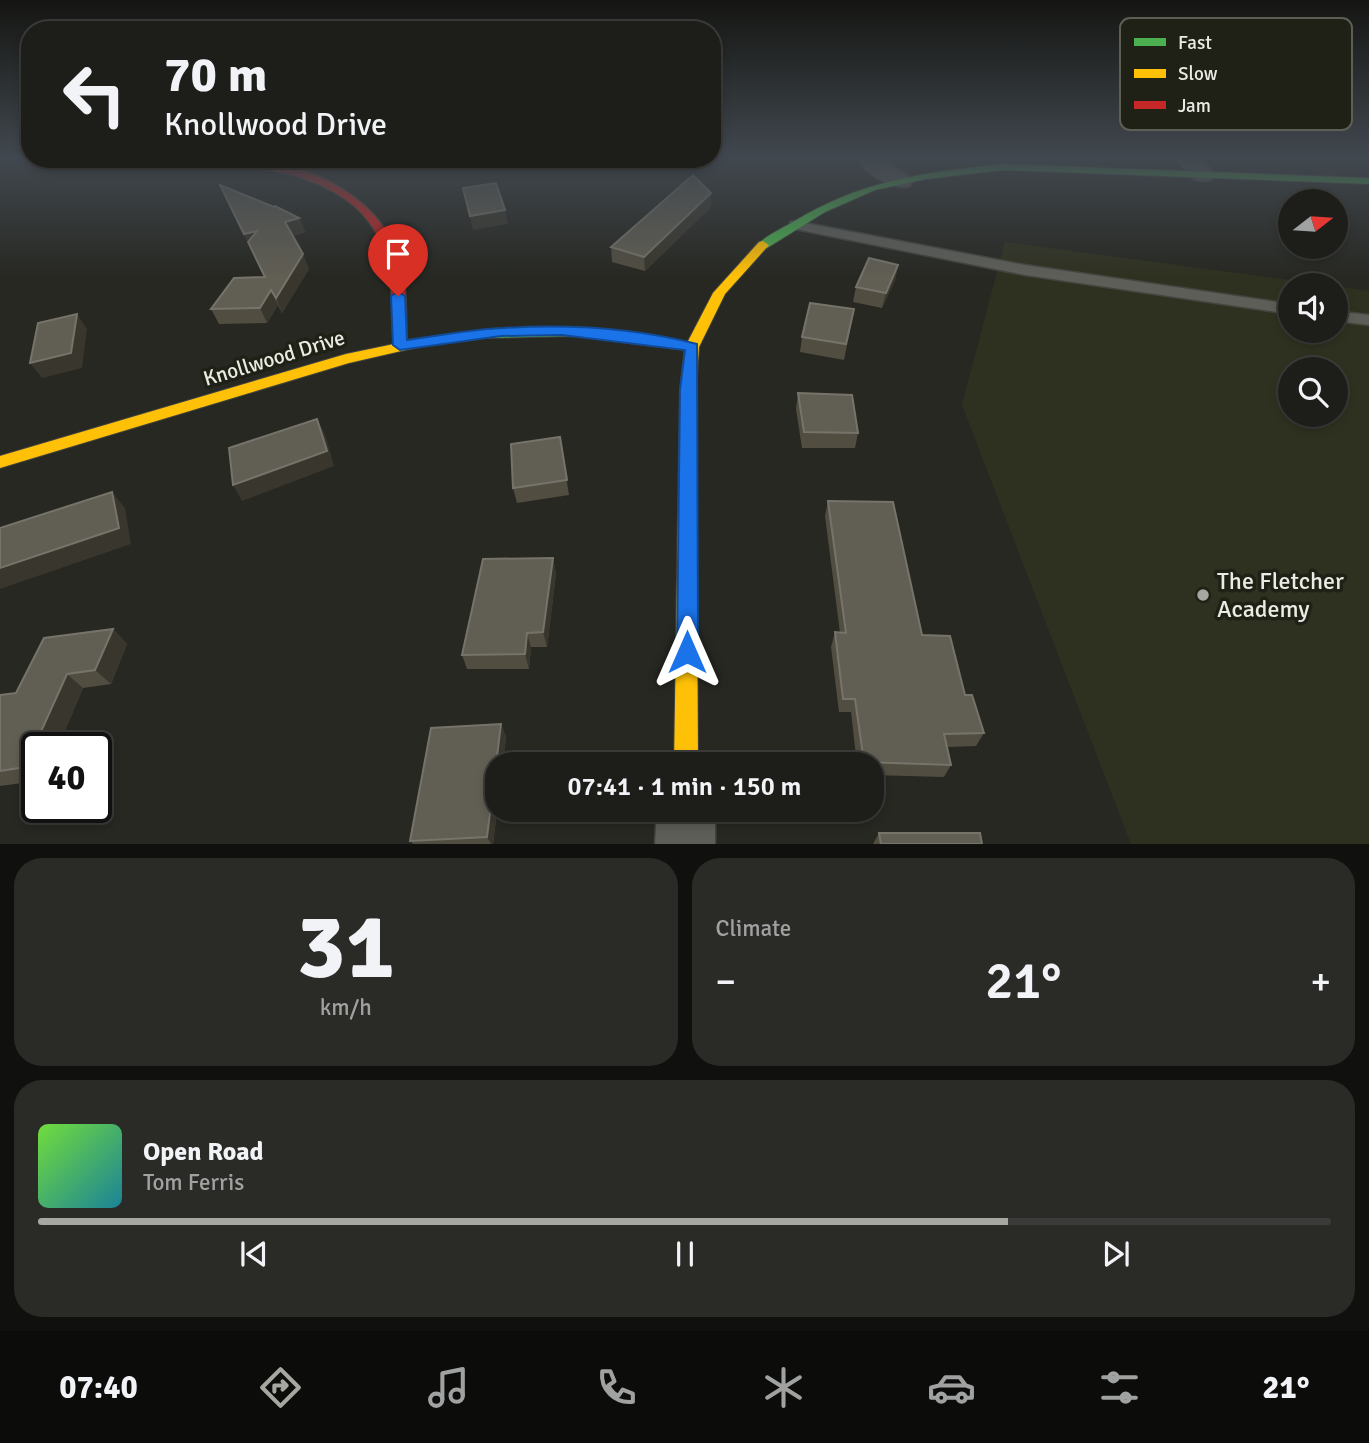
<!DOCTYPE html>
<html lang="en">
<head>
<meta charset="utf-8">
<style>
	:root { --surface:#1d1e1a; --page:#2a2b27; --text:#f1f3f6; --muted:#a0a2a2; --line:#3b3c39; --accent:#a6a7a0 }
	body { margin:0; font-family:Signika,sans-serif; background:var(--page); color:var(--text); height:100vh; display:flex; flex-direction:column; font-size:26px; white-space:nowrap }
	* { box-sizing:border-box; margin:0 }
	p { font-size:23px; color:var(--muted) }
	.icon { flex:none; width:38px; height:38px; fill:none; stroke:currentColor; stroke-width:2; stroke-linecap:round; stroke-linejoin:round }
	.map { position:relative; height:844px; overflow:hidden }
	.drawer { display:flex; flex-direction:column; gap:14px; padding:14px; background:#10100e; flex:1 }
	.drawer>* { flex:none }
	.guide { position:absolute; left:21px; top:21px; width:700px; height:147px; border-radius:28px; box-shadow:0 4px 10px #0003,0 0 0 2px var(--line); background:#1d1e1a; color:var(--text); overflow:hidden }
	.needle { width:46px; rotate:73deg }
	.buttons { position:absolute; left:1278px; top:189px; display:grid; gap:14px }
	.buttons a { display:grid; place-items:center; width:70px; height:70px; border-radius:50%; background:var(--surface); box-shadow:0 4px 10px #0003,0 0 0 2px var(--line); font-size:35px }
	.speed { position:absolute; left:21px; top:732px; display:flex; gap:14px; font-size:35px; font-weight:700; text-align:center }
	.speed>* { display:grid; place-content:center; width:91px; height:91px; border-radius:50%; background:var(--surface); box-shadow:0 4px 10px #0003,0 0 0 2px var(--line); line-height:1 }
	.speed .limit { border:4px solid #111; border-radius:10px; background:#fff; color:#111 }
	.pin { position:absolute; display:grid; place-items:center; width:60px; height:60px; color:#fff; margin:-72px -30px; border-radius:50% 50% 50% 0; rotate:-45deg; box-shadow:0 0 7px #0007 }
	.pin .icon { rotate:45deg }
	.me { position:absolute; width:77px; margin:-38px; rotate:0deg; stroke-linejoin:round; filter:drop-shadow(0 0 5px #0008) }
	.turn { display:flex; align-items:center; gap:24px; height:147px; padding:0 28px; font-size:32px }
	.turn .icon { width:91px; height:91px; stroke-width:2.5 }
	.turn b { display:block; font-size:49px; line-height:60px }
	.big { font-size:52px; font-weight:600; line-height:1.1 }
	.drawer .widget { flex:1; display:flex; flex-direction:column; justify-content:center; gap:10px; min-width:0; padding:0 24px; border-radius:28px; background:var(--page) }
	.drawer .dial { align-items:center; gap:0 }
	.dial b { font-size:91px; line-height:1 }
	.song { display:flex; align-items:center; gap:21px }
	.cover { width:84px; height:84px; border-radius:10px; background:linear-gradient(135deg,hsl(100 70% 55%),hsl(190 70% 35%)) }
	.played { height:7px; border-radius:4px; background:linear-gradient(90deg,var(--accent) 75%,var(--line) 75%) }
	.keys { display:flex; justify-content:space-around; direction:ltr }
	.heat { display:flex; justify-content:space-between; align-items:center; font-size:38px; direction:ltr }
	.drawer .tiles { flex:1; display:grid; gap:14px; grid-template-columns:1fr 1fr }
	.widget:last-child { grid-column:span 2 }
	.trip { position:absolute; left:485px; top:752px; width:399px; height:70px; border-radius:28px; background:var(--surface); box-shadow:0 4px 10px #0003,0 0 0 2px var(--line); font-weight:600; line-height:70px; text-align:center }
	.tab-bar { display:flex; height:112px; justify-content:space-around; align-items:center; background:#0c0c0a; color:var(--muted) }
	.tab-bar .icon { width:49px; height:49px }
	.tab-bar .on { color:var(--accent) }
	.tab-bar b { font-size:32px; color:var(--text) }
	.map>svg:first-child { display:block }
	.built { fill:#2f3120; fill-rule:evenodd }
	.lines { fill:none; stroke-linecap:round; stroke-linejoin:round }
	.lane-casing { stroke:#44443f; stroke-width:3 }
	.street-casing { stroke:#44443f; stroke-width:3 }
	.fast-casing { stroke:#44443f; stroke-width:2 }
	.slow-casing { stroke:#44443f; stroke-width:2 }
	.jam-casing { stroke:#44443f; stroke-width:2 }
	.lane { fill:#5d5e58; fill-rule:evenodd }
	.street { fill:#5d5e58; fill-rule:evenodd }
	.fast { fill:#4caf50; fill-rule:evenodd }
	.slow { fill:#ffc107; fill-rule:evenodd }
	.jam { fill:#c62828; fill-rule:evenodd }
	.wall { fill:#514d41 }
	.shaded-wall { fill:#39372d }
	.building { fill:#615e53; stroke:#76746a; stroke-width:2 }
	.route { fill:#1a73e8; stroke:#114b97; stroke-width:2 }
	.poi-dot { fill:#a6a7a0; stroke:#202116; stroke-width:2.5 }
	.labels { text-anchor:middle; stroke-width:7; stroke-linejoin:round; paint-order:stroke }
	.street-label { font-size:21px; fill:#eaece4; stroke:#202116 }
	.near-poi-label { font-size:24px; fill:#eaece4; stroke:#202116; text-anchor:start }
	.key { fill:#202116; stroke:#5d5e54; stroke-width:2 }
	.key-label { font-size:19px; fill:#eaece4 }
</style>
</head>
<body>
<div class="map">
<svg width="1369" height="845" viewBox="0 0 1369 845">
	<rect width="100%" height="100%" fill="#272822"/>
	<path class="built" d="M 1005,242 L 1327,285 L 1290,285 L 1290,331 L 1335,331 L 1335,286 L 1369,291 L 1369,844 L 1131,844 L 962,405 ZM 1290,369 L 1335,369 L 1335,415 L 1290,415 Z"/>
	<g class="lines">
		<defs>
			<g id="lane">
				<path d="M 795,221 L 1025,265 L 1290,304 L 1290,314 L 1025,275 L 790,228 L 790,222 Z"/>
				<path d="M 1335,311 L 1369,315 L 1369,325 L 1335,321 Z"/>
			</g>
			<g id="street">
				<path d="M 857,159 L 885,159 L 914,181 L 910,186 C 892,191 866,174 857,159 Z"/>
				<path d="M 1177,159 L 1202,159 L 1215,175 L 1211,180 C 1193,185 1186,173 1177,159 Z"/>
				<path d="M 657,810 L 715,810 L 715,845 L 655,845 Z"/>
			</g>
			<g id="fast">
				<path d="M 1003,164 L 1369,178 L 1369,184 L 1003,170 L 926,179 L 875,190 L 825,212 L 767,248 L 759,248 L 757,245 C 767,235 781,229 793,222 C 864,179 923,173 1003,164 Z"/>
				<path d="M 574,328 L 692,343 L 699,347 L 692,351 L 574,336 L 481,338 L 474,334 L 481,330 Z"/>
			</g>
			<g id="slow">
				<path d="M 763,241 L 769,245 L 725,294 L 699,347 L 696,390 L 698,765 L 674,765 L 680,390 L 685,347 L 713,293 L 759,242 Z"/>
				<path d="M 481,330 L 488,334 L 486,337 L 423,346 L 349,363 L 0,468 L 0,456 L 346,354 L 423,338 Z"/>
			</g>
			<path id="jam" d="M 235,159 C 299,159 374,190 398,254 C 408,282 406,315 407,345 L 405,348 L 400,349 L 393,345 C 392,263 391,209 302,178 C 284,172 249,168 235,159 Z"/>
		</defs>
		<use href="#lane" class="lane-casing"/>
		<use href="#street" class="street-casing"/>
		<use href="#fast" class="fast-casing"/>
		<use href="#slow" class="slow-casing"/>
		<use href="#jam" class="jam-casing"/>
		<use href="#lane" class="lane"/>
		<use href="#street" class="street"/>
		<use href="#fast" class="fast"/>
		<use href="#slow" class="slow"/>
		<use href="#jam" class="jam"/>
	</g>
	<g class="wall">
		<path d="M 220,185 L 299,218 L 305,232 L 293,236 L 309,269 L 282,313 L 278,305 L 267,323 L 219,324 L 211,309 L 265,277 Z"/>
		<path d="M 711,207 L 645,271 L 612,262 L 611,247 Z"/>
		<path d="M 898,265 L 895,280 L 882,308 L 853,302 L 856,287 Z"/>
		<path d="M 854,309 L 844,360 L 800,352 L 802,337 Z"/>
		<path d="M 798,393 L 858,433 L 855,448 L 802,448 L 796,409 Z"/>
		<path d="M 560,437 L 569,495 L 517,503 L 513,488 Z"/>
		<path d="M 828,501 L 965,695 L 984,733 L 976,746 L 947,747 L 951,765 L 944,777 L 872,775 L 872,765 L 857,765 L 851,712 L 839,712 L 831,647 L 835,632 L 840,633 L 825,516 Z"/>
		<path d="M 553,558 L 556,574 L 547,647 L 531,647 L 529,669 L 467,669 L 462,655 Z"/>
		<path d="M 113,629 L 127,644 L 111,684 L 83,688 L 58,747 L 37,747 L 37,781 L 0,786 L 0,695 L 16,693 Z"/>
		<path d="M 501,724 L 506,737 L 493,844 L 413,844 L 410,841 Z"/>
		<path d="M 879,833 L 982,844 L 873,844 Z"/>
	</g>
	<g class="shaded-wall">
		<path d="M 711,193 L 711,207 L 645,271 L 644,257 Z"/>
		<path d="M 505,210 L 508,224 L 473,230 L 470,216 Z"/>
		<path d="M 299,218 L 305,232 L 291,236 L 285,222 Z"/>
		<path d="M 257,231 L 251,249 L 244,234 Z"/>
		<path d="M 303,254 L 309,269 L 282,313 L 276,298 Z"/>
		<path d="M 898,265 L 895,280 L 882,308 L 886,293 Z"/>
		<path d="M 271,290 L 278,305 L 267,323 L 260,308 Z"/>
		<path d="M 77,314 L 87,329 L 82,368 L 42,378 L 30,363 Z"/>
		<path d="M 317,419 L 325,434 L 334,466 L 242,501 L 233,485 Z"/>
		<path d="M 112,492 L 125,508 L 131,544 L 0,589 L 0,568 Z"/>
		<path d="M 553,558 L 556,574 L 547,647 L 543,632 Z"/>
		<path d="M 113,629 L 127,644 L 111,684 L 95,670 Z"/>
		<path d="M 527,633 L 531,647 L 529,669 L 525,654 Z"/>
		<path d="M 67,674 L 83,688 L 58,747 L 37,747 L 37,775 L 25,767 Z"/>
		<path d="M 501,724 L 506,737 L 503,765 L 497,765 L 497,810 L 493,844 L 491,844 L 487,837 Z"/>
	</g>
	<g class="building">
		<path d="M 693,175 L 711,193 L 644,257 L 611,247 Z"/>
		<path d="M 496,183 L 505,210 L 470,216 L 463,188 Z"/>
		<path d="M 220,185 L 274,207 L 275,206 L 299,218 L 285,222 L 303,254 L 276,298 L 271,290 L 260,308 L 211,309 L 234,278 L 265,277 L 248,242 L 257,231 L 244,234 Z"/>
		<path d="M 869,258 L 898,265 L 886,293 L 856,287 Z"/>
		<path d="M 810,303 L 854,309 L 846,344 L 802,337 Z"/>
		<path d="M 77,314 L 71,353 L 30,363 L 38,323 Z"/>
		<path d="M 798,393 L 852,395 L 858,433 L 804,432 Z"/>
		<path d="M 317,419 L 327,451 L 233,485 L 229,448 Z"/>
		<path d="M 560,437 L 567,480 L 513,488 L 511,444 Z"/>
		<path d="M 112,492 L 119,528 L 0,568 L 0,528 Z"/>
		<path d="M 828,501 L 893,502 L 922,635 L 950,636 L 965,695 L 972,695 L 984,733 L 944,734 L 951,765 L 864,762 L 855,699 L 843,699 L 835,632 L 846,633 Z"/>
		<path d="M 553,558 L 543,632 L 527,633 L 525,654 L 462,655 L 483,559 Z"/>
		<path d="M 113,629 L 95,670 L 67,674 L 25,767 L 0,771 L 0,695 L 16,693 L 44,638 Z"/>
		<path d="M 501,724 L 487,837 L 410,841 L 431,728 Z"/>
		<path d="M 879,833 L 980,833 L 982,844 L 881,844 Z"/>
	</g>
	<linearGradient id="sky" x2="0" y2="1"><stop stop-color="#151613"/><stop offset="0.57" stop-color="#41484f"/><stop offset="1" stop-color="#41484f" stop-opacity="0"/></linearGradient>
	<rect width="1369" height="277" fill="url(#sky)"/>
	<path class="route" d="M 398,292 L 405,296 L 407,340 C 439,336 471,329 503,328 C 566,324 636,328 697,344 L 698,652 L 695,659 L 687,662 L 680,659 L 677,652 L 680,390 L 685,350 L 562,335 L 501,336 L 400,350 L 393,345 L 391,296 Z"/>
	<circle class="poi-dot" cx="1203" cy="595" r="7"/>
	<g class="labels">
		<g class="street-label">
			<text transform="translate(274 358) rotate(-17)" y="7">Knollwood Drive</text>
		</g>
		<g class="near-poi-label">
			<text x="1217" y="589">The Fletcher<tspan x="1217" dy="28">Academy</tspan></text>
		</g>
	</g>
	<rect x="1120" y="18" width="232" height="112" rx="10" class="key"/>
	<rect x="1134" y="38" width="32" height="8" fill="#4caf50"/>
	<rect x="1134" y="69" width="32" height="9" fill="#ffc107"/>
	<rect x="1134" y="101" width="32" height="8" fill="#c62828"/>
	<g class="key-label">
		<text x="1178" y="49">Fast</text>
		<text x="1178" y="80">Slow</text>
		<text x="1178" y="112">Jam</text>
	</g>
</svg>
<div class="buttons">
<a><svg class="needle" viewBox="-14 -14 28 28"><path d="M0-13l5 13h-10z" fill="#e53935"/><path d="M0 13l5-13h-10z" fill="#a0a2a2"/></svg></a>
<a><svg class="icon" aria-label="sound" viewBox="0 0 24 24"><path d="M4 9h4l5-4v14l-5-4H4zM17 9q2 3 0 6"/></svg></a>
<a><svg class="icon" aria-label="search" viewBox="0 0 24 24"><circle cx="10" cy="10" r="6"/><path d="M15 15l6 6"/></svg></a>
</div>
<div class="speed"><div class="limit">40</div></div>
<div class="pin" style="left:398px;top:296px;background:#d93025"><svg class="icon" aria-label="arrive" viewBox="0 0 24 24"><path d="M6 21V4h12l-3 4 3 4H6"/></svg></div>
<svg class="me" style="left:687px;top:652px" viewBox="-20 -20 40 40"><path d="M0-17L14 15 0 8-14 15z" fill="#1a73e8" stroke="#fff" stroke-width="4"/></svg>
<div class="trip">07:41 · 1 min · 150 m</div>
<div class="guide">
<div class="turn"><svg class="icon" aria-label="left" viewBox="0 0 24 24"><path d="M17 20v-9H6M10 6l-5 5 5 5"/></svg><div><b>70 m</b>Knollwood Drive</div></div>
</div>
</div>
<section class="drawer">
<div class="tiles">
<div class="widget dial"><b>31</b><p>km/h</p></div>
<div class="widget"><p>Climate</p>
<div class="heat"><a>−</a><b class="big">21°</b><a>+</a></div>
</div>
<div class="widget">
<div class="song"><i class="cover"></i><div><b>Open Road</b><p>Tom Ferris</p></div></div>
<div class="played"></div>
<div class="keys"><svg class="icon" aria-label="previous" viewBox="0 0 24 24"><path d="M18 5L8 12l10 7zM5 5v14"/></svg><svg class="icon" aria-label="pause" viewBox="0 0 24 24"><path d="M8 5v14M16 5v14"/></svg><svg class="icon" aria-label="next" viewBox="0 0 24 24"><path d="M6 5l10 7-10 7zM19 5v14"/></svg></div>
</div>
</div>
</section>
<nav class="tab-bar">
<b>07:40</b>
<svg class="icon on" aria-label="directions" viewBox="0 0 24 24"><path d="M12 3l9 9-9 9-9-9zM9 14v-3h6M13 9l2 2-2 2"/></svg>
<svg class="icon" aria-label="music" viewBox="0 0 24 24"><path d="M9 18V5l10-2v13"/><circle cx="6" cy="18" r="3"/><circle cx="16" cy="16" r="3"/></svg>
<svg class="icon" aria-label="phone" viewBox="0 0 24 24"><path d="M5 4h4l2 5-3 2q2 4 5 5l2-3 5 2v4C11 20 4 13 5 4z"/></svg>
<svg class="icon" aria-label="climate" viewBox="0 0 24 24"><path d="M12 3v18M4 7l16 10M4 17L20 7"/></svg>
<svg class="icon" aria-label="car" viewBox="0 0 24 24"><path d="M5 17H2v-5l4-1 3-4h7l3 4 3 1v5h-3M9 17h6M6 11h13"/><circle cx="7" cy="17" r="2"/><circle cx="17" cy="17" r="2"/></svg>
<svg class="icon" aria-label="filters" viewBox="0 0 24 24"><path d="M4 7h16M4 17h16"/><circle cx="9" cy="7" r="2"/><circle cx="15" cy="17" r="2"/></svg>
<b>21°</b>
</nav>
</body>
</html>
